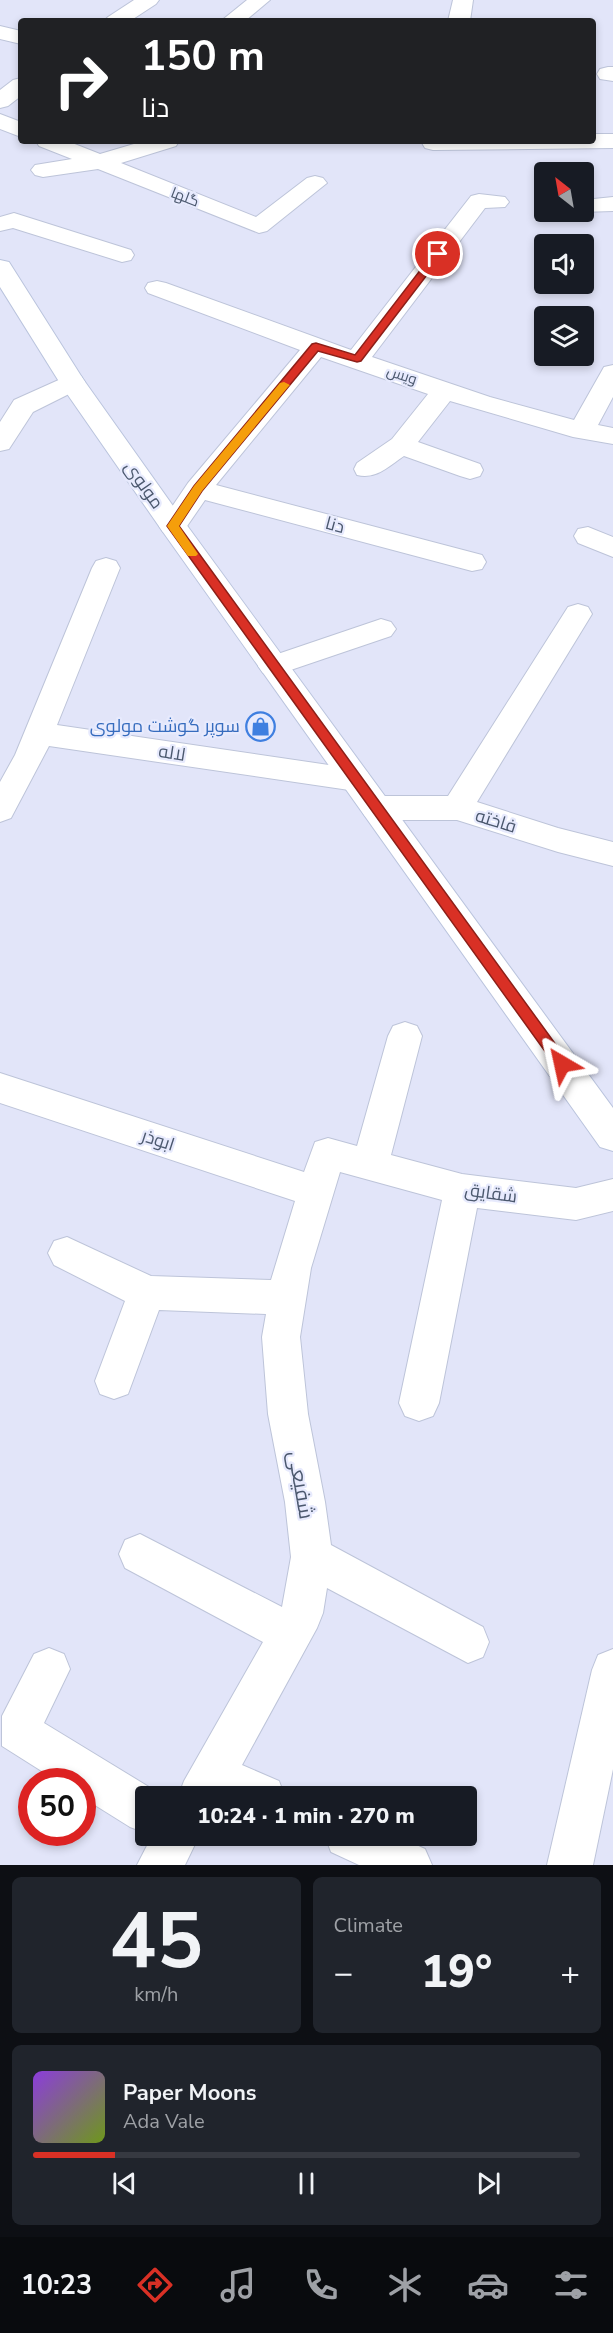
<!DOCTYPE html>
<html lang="en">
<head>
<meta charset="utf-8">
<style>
	:root { --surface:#171b24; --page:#20242c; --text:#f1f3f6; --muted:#9ea1a6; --line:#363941; --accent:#d93025 }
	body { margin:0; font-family:"Nunito Sans",Cairo,sans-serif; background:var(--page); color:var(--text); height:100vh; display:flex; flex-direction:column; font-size:22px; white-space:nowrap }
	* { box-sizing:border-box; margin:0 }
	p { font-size:20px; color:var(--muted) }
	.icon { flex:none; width:33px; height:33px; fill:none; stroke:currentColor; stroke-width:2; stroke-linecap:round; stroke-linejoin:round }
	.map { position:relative; height:1865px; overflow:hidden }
	.drawer { display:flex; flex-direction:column; gap:12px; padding:12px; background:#0d0f14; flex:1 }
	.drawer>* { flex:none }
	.banner { position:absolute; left:18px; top:18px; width:578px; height:126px; border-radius:6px; box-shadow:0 3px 9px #0003; background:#202124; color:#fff; overflow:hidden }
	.needle { width:39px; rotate:329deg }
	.fabs { position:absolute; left:534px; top:162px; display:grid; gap:12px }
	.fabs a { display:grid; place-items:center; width:60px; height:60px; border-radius:6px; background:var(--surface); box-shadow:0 3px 9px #0003; font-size:30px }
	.speed { position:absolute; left:18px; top:1768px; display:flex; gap:12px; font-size:30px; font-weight:700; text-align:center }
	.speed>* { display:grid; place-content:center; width:78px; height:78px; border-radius:50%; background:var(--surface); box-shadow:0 3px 9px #0003; line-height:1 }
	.speed .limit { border:9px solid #d22; background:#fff; color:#111 }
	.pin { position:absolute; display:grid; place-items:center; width:51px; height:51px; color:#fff; margin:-26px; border:3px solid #fff; border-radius:50%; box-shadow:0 2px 6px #0007 }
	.me { position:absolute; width:66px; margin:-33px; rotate:324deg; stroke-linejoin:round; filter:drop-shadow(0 0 4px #0008) }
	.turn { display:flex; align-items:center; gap:21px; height:126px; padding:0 24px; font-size:27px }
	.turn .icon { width:78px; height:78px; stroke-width:2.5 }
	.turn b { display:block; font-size:42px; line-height:51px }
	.big { font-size:45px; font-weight:800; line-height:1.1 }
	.drawer .tile { flex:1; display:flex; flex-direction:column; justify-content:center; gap:9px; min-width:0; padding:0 21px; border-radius:9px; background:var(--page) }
	.drawer .dial { align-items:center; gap:0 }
	.dial b { font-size:78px; line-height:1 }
	.song { display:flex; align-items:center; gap:18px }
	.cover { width:72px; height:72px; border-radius:9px; background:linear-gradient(135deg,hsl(270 70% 55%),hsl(80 70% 35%)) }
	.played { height:6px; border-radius:3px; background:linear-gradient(90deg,var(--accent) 15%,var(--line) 15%) }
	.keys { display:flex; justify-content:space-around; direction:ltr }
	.heat { display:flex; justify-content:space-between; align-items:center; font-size:33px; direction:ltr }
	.drawer .tiles { flex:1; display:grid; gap:12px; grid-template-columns:1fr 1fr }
	.tile:last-child { grid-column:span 2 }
	.trip { position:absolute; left:135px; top:1786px; width:342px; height:60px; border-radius:6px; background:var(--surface); box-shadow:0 3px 9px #0003; font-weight:800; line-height:60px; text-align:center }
	.menu { display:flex; height:96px; justify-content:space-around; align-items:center; background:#090b0e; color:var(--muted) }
	.menu .icon { width:42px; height:42px }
	.menu .selected { color:var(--accent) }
	.menu b { font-size:27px; color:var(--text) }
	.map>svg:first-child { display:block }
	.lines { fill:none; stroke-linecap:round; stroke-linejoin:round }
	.minor-casing { stroke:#bdc4d9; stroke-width:2 }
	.secondary-casing { stroke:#bac4dd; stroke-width:2 }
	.minor { fill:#fff; fill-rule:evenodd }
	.secondary { fill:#fff; fill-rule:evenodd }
	.route { fill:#d93025; stroke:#8d1f18; stroke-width:1.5 }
	.slow { fill:#f59e0b }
	.labels { text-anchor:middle; stroke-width:4.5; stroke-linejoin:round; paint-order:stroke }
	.far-street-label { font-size:15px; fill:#4b586e; stroke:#e7eafd }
	.street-label { font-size:18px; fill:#4b586e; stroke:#e7eafd }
	.shop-label { font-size:18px; fill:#366cbe; stroke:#e7eafd; text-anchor:end }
	.near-street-label { font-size:21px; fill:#4b586e; stroke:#e7eafd }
</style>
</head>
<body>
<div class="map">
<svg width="613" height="1865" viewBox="0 0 613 1865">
	<rect width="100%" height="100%" fill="#e2e5f9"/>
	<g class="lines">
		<defs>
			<g id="minor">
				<path d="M 134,0 L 159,0 L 156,4 L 130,21 L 104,21 L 108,17 Z"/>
				<path d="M 247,0 L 270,0 L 245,21 L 221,21 Z"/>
				<path d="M 453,0 L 473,0 L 470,21 L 448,21 Z"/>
				<path d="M 0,26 L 21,31 L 21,44 L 0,39 Z"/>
				<path d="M 608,67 L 613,67 L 613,81 L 600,79 L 597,74 L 600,69 Z"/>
				<path d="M 21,78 L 21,96 L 8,106 L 0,108 L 0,90 L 13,80 Z"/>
				<path d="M 0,114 L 21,122 L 21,137 L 0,129 Z"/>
				<path d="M 592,134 L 613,134 L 613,148 L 433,150 L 425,148 L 422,143 L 423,141 L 592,141 Z"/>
				<path d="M 36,141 L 67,141 L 100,154 L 144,141 L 179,141 L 176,146 L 121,163 L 256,217 L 307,178 L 315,176 L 323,178 L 327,183 L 267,231 L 259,233 L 98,169 L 43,177 L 35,175 L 31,170 L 35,165 L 72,159 L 39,146 Z"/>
				<path d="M 479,194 L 505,197 L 509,202 L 505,207 L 485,208 L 372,357 L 490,397 L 574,420 L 604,367 L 613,365 L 613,397 L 598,425 L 613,428 L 613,444 L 573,437 L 450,401 L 418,442 L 480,464 L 483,470 L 480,476 L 470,479 L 460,476 L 404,456 C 389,466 376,480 357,475 L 354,469 L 357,463 L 392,439 L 428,394 L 321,357 L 216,485 L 482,555 L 486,562 L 482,569 L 472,571 L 205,500 L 183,532 L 173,535 L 163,532 L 159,526 L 188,483 L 300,350 L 148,293 L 145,288 L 148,283 L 157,281 L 166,283 L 351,350 L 471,196 Z"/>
				<path d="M 613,197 L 613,211 L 581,212 L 584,212 L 584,200 Z"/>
				<path d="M 14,213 L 131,250 L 134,255 L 131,260 L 122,262 L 13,228 L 0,231 L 0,217 Z"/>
				<path d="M 72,374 L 81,376 L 85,382 L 81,388 L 33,412 L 9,449 L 0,451 L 0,422 L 14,400 Z"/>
				<path d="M 588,527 L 613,537 L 613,557 L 578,543 L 574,536 L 578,529 Z"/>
				<path d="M 106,558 L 116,561 L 120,568 L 57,725 L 356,769 L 367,772 L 372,780 L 367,788 L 356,791 L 49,746 L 11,818 L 0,822 L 0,782 L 15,755 L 92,568 L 96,561 Z"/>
				<path d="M 578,604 L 588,607 L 592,614 L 477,802 L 558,828 L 613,842 L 613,866 L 558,852 L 457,820 L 376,820 L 365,816 L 360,808 L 365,800 L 376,796 L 448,796 L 568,607 Z"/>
				<path d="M 381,619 L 391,622 L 396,629 L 391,636 L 273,676 L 263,673 L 258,666 L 263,659 Z"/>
				<path d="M 405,1022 L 417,1026 L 422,1036 L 391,1155 L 462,1174 L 576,1188 L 613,1179 L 613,1211 L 576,1220 L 477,1208 L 439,1403 L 433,1416 L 419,1421 L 405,1416 L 399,1403 L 442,1200 L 340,1172 L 311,1268 L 300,1337 L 308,1414 L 325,1502 L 331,1545 L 483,1627 L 489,1642 L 483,1657 L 468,1663 L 327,1588 L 323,1613 L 317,1628 L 242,1765 L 279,1781 L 285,1797 L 178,1797 L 184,1781 L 263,1642 L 125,1568 L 119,1554 L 125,1540 L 140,1534 L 282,1607 L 291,1557 L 285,1502 L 268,1414 L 262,1337 L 266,1314 L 159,1310 L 128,1394 L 114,1399 L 100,1394 L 95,1381 L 125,1301 L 54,1265 L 48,1253 L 54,1241 L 67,1237 L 151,1276 L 271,1280 L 295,1201 L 0,1103 L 0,1073 L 304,1172 L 315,1142 L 328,1138 L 357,1146 L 388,1036 L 393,1026 Z"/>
				<path d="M 49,1648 L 64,1654 L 70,1669 L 44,1723 L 162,1795 L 162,1797 L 146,1797 L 146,1833 L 130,1827 L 82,1797 L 82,1782 L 59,1782 L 2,1746 L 2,1716 L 34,1654 Z"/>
				<path d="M 613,1649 L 613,1769 L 593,1865 L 547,1865 L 592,1670 L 598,1655 Z"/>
				<path d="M 152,1836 L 199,1836 L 185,1865 L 137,1865 Z"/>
				<path d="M 325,1836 L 397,1836 L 425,1849 L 432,1865 L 359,1865 L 331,1852 Z"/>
			</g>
			<path id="secondary" d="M 0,260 L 9,262 L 83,379 L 183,520 L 613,1108 L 613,1151 L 600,1147 L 163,532 L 63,388 L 0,287 Z"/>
		</defs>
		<use href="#minor" class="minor-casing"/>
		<use href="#secondary" class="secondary-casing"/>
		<use href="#minor" class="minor"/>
		<use href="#secondary" class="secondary"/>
	</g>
	<path class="route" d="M 435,251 L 443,254 L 361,361 L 357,362 L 318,351 L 202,491 L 179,526 L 567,1060 L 569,1064 L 567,1068 L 557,1068 L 167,526 L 194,486 L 312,344 L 316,343 L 355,355 Z"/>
	<path class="slow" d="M 284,382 L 290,385 L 288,387 L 202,491 L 179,526 L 198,554 L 196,556 L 188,556 L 167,526 L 194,486 L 280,383 Z"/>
	<defs>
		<symbol id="shop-ring" viewBox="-11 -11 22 22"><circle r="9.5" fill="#e7eafd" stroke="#3f7fe0" stroke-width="1.5"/><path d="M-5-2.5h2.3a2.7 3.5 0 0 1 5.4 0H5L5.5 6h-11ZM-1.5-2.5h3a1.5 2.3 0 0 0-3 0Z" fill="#3f7fe0"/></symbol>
	</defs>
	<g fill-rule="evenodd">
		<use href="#shop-ring" x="244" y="710" width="33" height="33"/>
	</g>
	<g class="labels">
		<g class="far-street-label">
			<text transform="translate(185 197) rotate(21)" y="5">گلها</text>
			<text transform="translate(402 375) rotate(19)" y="5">ویس</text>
		</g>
		<g class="street-label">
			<text transform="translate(144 485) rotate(55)" y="6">مولوی</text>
			<text transform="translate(335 525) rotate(15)" y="6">دنا</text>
			<text transform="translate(172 753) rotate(9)" y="6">لاله</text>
			<text transform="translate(496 821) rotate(17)" y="6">فاخته</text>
			<text transform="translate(158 1140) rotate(18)" y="6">ابوذر</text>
			<text transform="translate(491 1193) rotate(8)" y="6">شقایق</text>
		</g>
		<g class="shop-label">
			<text x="240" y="732">سوپر گوشت مولوی</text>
		</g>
		<g class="near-street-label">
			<text transform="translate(301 1485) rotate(80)" y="7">شفیعی</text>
		</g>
	</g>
</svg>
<div class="fabs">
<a><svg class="needle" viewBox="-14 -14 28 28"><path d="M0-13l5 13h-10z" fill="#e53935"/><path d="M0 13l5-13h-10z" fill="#9ea1a6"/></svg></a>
<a><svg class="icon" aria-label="sound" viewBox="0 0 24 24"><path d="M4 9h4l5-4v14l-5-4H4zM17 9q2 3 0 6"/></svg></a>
<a><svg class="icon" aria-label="layers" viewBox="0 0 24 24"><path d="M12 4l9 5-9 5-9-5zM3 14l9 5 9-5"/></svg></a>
</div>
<div class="speed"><div class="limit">50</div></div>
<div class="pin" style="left:438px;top:254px;background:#d93025"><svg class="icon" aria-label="arrive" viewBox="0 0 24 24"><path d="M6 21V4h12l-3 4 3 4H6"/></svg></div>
<svg class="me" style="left:562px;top:1064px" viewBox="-20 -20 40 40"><path d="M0-17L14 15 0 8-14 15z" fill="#d93025" stroke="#fff" stroke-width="4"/></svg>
<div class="trip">10:24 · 1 min · 270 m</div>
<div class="banner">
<div class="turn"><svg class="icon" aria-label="right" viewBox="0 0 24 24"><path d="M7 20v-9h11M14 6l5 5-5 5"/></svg><div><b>150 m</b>دنا</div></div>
</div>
</div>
<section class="drawer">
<div class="tiles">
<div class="tile dial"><b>45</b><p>km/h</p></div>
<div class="tile"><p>Climate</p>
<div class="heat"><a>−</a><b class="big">19°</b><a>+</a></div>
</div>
<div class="tile">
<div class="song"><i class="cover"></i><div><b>Paper Moons</b><p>Ada Vale</p></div></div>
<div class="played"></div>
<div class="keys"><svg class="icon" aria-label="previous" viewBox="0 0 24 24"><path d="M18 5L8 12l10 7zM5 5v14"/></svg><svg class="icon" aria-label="pause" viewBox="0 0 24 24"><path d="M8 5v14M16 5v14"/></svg><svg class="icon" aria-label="next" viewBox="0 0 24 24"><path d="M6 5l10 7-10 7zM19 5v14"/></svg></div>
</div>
</div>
</section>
<nav class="menu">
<b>10:23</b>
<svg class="icon selected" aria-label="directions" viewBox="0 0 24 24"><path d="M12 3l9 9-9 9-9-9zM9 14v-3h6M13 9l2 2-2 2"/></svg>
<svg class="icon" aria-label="music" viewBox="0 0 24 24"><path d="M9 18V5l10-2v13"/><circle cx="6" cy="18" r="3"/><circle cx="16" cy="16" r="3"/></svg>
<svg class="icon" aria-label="phone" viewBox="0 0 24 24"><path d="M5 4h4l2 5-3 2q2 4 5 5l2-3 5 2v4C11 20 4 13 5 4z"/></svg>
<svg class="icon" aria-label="climate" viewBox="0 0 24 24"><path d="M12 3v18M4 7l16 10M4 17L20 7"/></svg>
<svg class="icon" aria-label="car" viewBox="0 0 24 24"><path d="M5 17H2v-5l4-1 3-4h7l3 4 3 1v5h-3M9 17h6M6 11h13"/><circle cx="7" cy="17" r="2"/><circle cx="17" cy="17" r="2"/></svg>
<svg class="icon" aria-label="filters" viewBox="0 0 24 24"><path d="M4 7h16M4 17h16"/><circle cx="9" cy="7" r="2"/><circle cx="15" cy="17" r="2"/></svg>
</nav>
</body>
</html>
